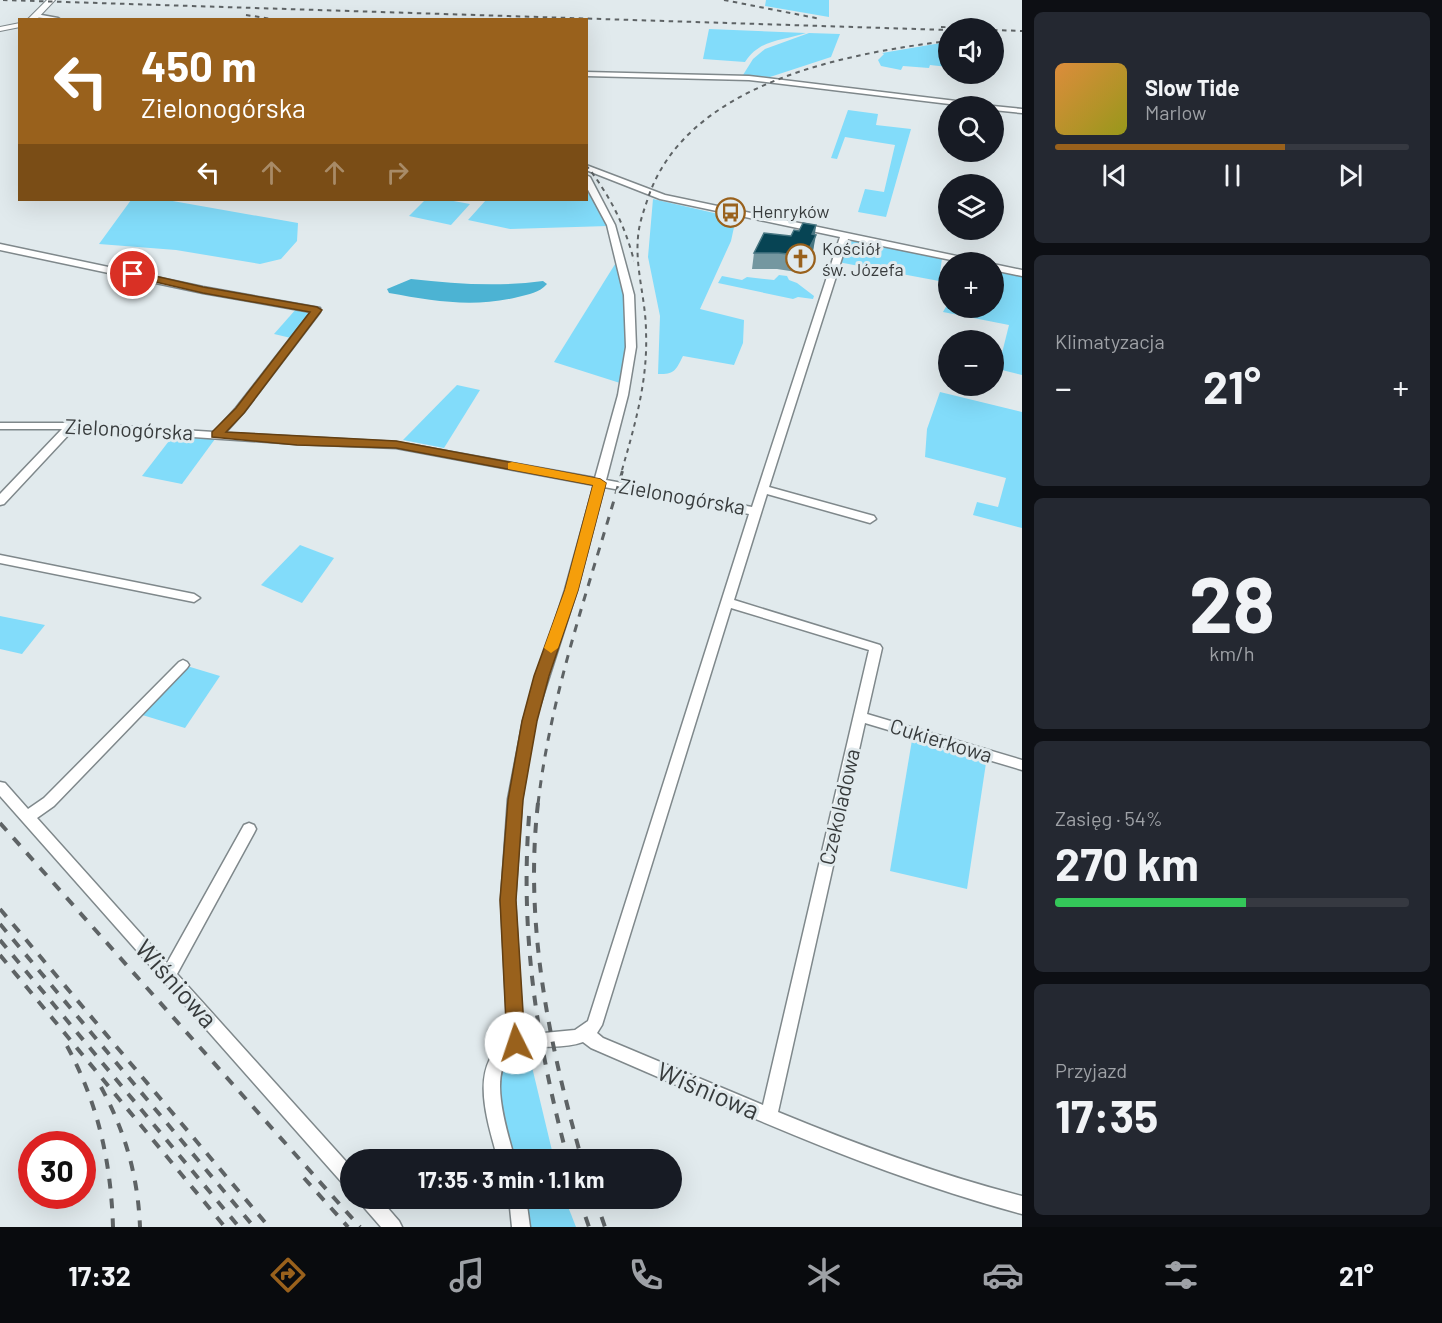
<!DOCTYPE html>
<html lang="pl">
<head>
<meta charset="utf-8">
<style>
	:root { --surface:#171b24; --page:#242831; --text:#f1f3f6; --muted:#9ea1a6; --line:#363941; --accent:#99611c }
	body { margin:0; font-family:Barlow,sans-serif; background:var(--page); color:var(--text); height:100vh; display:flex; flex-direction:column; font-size:22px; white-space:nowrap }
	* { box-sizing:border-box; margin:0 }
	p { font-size:20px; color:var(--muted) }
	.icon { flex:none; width:33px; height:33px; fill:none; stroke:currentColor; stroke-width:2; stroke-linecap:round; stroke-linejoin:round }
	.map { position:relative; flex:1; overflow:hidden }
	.details { display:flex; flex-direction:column; gap:12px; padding:12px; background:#0d0f14; width:420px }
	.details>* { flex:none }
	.hud { position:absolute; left:18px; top:18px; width:570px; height:183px; border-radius:0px; box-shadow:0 6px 24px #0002; background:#99611c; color:#fff; overflow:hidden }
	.buttons { position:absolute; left:938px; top:18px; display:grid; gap:12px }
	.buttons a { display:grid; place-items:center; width:66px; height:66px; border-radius:50%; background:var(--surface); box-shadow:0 6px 24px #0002; font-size:30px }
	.speed { position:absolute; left:18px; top:1131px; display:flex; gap:12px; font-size:30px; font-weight:700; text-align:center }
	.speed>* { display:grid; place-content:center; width:78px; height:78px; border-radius:50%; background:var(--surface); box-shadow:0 6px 24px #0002; line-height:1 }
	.speed .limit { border:9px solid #d22; background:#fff; color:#111 }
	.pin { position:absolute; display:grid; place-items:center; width:51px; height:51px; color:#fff; margin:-26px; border:3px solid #fff; border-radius:50%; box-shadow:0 2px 6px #0007 }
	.me { position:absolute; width:66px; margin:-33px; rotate:356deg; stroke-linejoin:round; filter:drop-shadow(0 0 4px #0008) }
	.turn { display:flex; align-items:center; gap:21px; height:126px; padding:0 24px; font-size:27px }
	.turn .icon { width:78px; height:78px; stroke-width:2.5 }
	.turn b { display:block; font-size:42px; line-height:51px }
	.lanes { display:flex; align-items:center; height:57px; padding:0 24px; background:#0003; justify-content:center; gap:30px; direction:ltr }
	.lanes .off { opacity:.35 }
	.big { font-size:45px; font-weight:700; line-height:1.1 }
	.details .card { flex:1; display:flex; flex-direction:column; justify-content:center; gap:9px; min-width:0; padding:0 21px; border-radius:9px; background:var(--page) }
	.details .dial { align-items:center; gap:0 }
	.dial b { font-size:78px; line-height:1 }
	.song { display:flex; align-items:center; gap:18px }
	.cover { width:72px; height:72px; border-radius:9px; background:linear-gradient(135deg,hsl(30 70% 55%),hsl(60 70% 35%)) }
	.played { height:6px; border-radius:3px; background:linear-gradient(90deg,var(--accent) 65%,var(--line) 65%) }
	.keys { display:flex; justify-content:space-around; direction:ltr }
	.heat { display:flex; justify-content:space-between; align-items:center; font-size:33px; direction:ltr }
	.charge { height:9px; border-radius:4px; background:linear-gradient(90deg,#34c759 54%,var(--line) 0) }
	.trip { position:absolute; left:340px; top:1149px; width:342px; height:60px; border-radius:30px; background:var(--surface); box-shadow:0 6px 24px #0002; font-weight:700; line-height:60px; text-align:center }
	.tabs { display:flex; height:96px; justify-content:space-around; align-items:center; background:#090b0e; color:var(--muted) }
	.tabs .icon { width:42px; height:42px }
	.tabs .on { color:var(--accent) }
	.tabs b { font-size:27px; color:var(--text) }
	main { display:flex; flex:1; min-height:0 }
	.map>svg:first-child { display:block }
	.green { fill:#82dcfa }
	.water { fill:#4cb3d3 }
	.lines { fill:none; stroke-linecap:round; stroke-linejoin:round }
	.minor-casing { stroke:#7f888b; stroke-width:3 }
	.tertiary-casing { stroke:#7f888b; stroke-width:2 }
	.minor { fill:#fff; fill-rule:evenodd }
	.tertiary { fill:#fff; fill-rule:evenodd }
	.rail-far2 { stroke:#5e6365; stroke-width:2; stroke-dasharray:4.5 4.5; stroke-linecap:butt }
	.rail-far1 { stroke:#5e6365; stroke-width:3; stroke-dasharray:8 8; stroke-linecap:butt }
	.rail { stroke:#5e6365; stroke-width:4; stroke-dasharray:10 10; stroke-linecap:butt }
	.wall { fill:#7497a0 }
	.shaded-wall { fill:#487682 }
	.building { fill:#074454; stroke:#487682; stroke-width:1.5 }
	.route { fill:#99611c; stroke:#633f12; stroke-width:1.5 }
	.slow { fill:#f59e0b }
	.labels { text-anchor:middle; stroke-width:6; stroke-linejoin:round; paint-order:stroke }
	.far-poi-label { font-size:18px; fill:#373b3c; stroke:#e1eaed; text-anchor:start }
	.street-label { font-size:21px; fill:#373b3c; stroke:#e1eaed }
	.near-street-label { font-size:26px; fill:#373b3c; stroke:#e1eaed }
</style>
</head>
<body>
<main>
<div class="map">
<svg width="1022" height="1227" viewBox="0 0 1022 1227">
	<rect width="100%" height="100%" fill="#e1eaed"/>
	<g class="green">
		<path d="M 766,0 L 829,0 L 829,17 L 765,6 Z"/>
		<path d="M 709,29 L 806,33 C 782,41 760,39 745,62 L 703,59 Z"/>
		<path d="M 809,33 L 840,34 L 831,57 L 770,77 L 743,75 L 753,59 L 765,49 Z"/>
		<path d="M 941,43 L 948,44 L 948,67 L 930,65 L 929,68 L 903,66 L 901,70 L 881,66 L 878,60 L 884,54 L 882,53 Z"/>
		<path d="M 848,110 L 878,114 L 876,125 L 911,129 L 886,217 L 858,212 L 865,189 L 884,192 L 895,145 L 845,137 L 837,159 L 831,158 Z"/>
		<path d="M 587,185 L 608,226 L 510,229 L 468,220 L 486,200 L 586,200 Z"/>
		<path d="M 653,199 L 736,218 L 731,241 L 700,309 L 744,320 L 743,343 L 734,365 L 683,356 C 676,370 674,375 658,374 L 660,316 L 648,257 Z"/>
		<path d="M 131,200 L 167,200 L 298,223 L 297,241 L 281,259 L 260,264 L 176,250 L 99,244 Z"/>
		<path d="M 425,200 L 448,200 L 470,204 L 451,225 L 409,216 Z"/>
		<path d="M 853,241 L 942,258 L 939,281 L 838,262 L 846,243 Z"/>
		<path d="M 617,261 L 623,285 L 629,342 L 620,383 L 554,362 Z"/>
		<path d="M 993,269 L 1022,276 L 1022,375 L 998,369 L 1009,325 L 943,312 L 948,303 L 948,308 L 993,308 Z"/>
		<path d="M 779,275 L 787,276 L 789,280 L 797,283 L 814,296 L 813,299 L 798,297 L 793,299 L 718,283 L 722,276 L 742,280 L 747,277 L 774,280 Z"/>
		<path d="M 297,308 L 312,312 L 291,338 L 274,334 Z"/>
		<path d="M 457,385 L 480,390 L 444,448 L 403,440 Z"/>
		<path d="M 940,392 L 1022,412 L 1022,528 L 973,515 L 977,502 L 998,507 L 1006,478 L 925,457 L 927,429 Z"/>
		<path d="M 172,437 L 215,439 L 182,484 L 142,476 Z"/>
		<path d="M 300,545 L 334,558 L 302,603 L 261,585 Z"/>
		<path d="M 0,616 L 45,625 L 22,654 L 0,649 Z"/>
		<path d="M 187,666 L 220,676 L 185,728 L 139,714 Z"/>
		<path d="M 912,740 L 986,763 L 967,889 L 890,871 Z"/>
		<path d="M 527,1046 L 554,1159 L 513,1159 C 506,1132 484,1077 510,1055 C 514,1051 522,1049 527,1046 Z"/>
		<path d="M 522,1199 L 565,1199 L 576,1227 L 526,1227 Z"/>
	</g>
	<path class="water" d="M 411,279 C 455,284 499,287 543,281 L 547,284 C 539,293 529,294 518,297 C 472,308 434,301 389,293 L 387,289 Z"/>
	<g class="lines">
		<defs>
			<g id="minor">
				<path d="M 36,14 L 58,18 L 61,20 L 34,17 L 34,15 Z"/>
				<path d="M 586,72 L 749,76 L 981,104 L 985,106 L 966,106 L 749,80 L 586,76 Z"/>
				<path d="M 990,106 L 993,106 L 1022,109 L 1022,113 L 993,110 L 993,106 Z"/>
				<path d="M 586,165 L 665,195 L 971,259 L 975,262 L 961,262 L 848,239 L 769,487 L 874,516 L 876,519 L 870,523 L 767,494 L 734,600 L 880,645 L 882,648 L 867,714 L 1022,760 L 1022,770 L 865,723 L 778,1112 C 858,1145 939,1175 1022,1196 L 1022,1214 C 872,1174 733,1109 591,1048 L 583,1042 C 564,1049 543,1045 523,1049 C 481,1058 508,1133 515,1160 L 498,1160 C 488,1122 467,1065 508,1040 L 501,900 L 508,799 L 523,721 L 565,590 L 594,485 L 396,448 L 297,444 L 74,429 L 4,504 L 0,505 L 0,494 L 62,429 L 0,429 L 0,423 L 71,423 L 214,432 L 236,408 L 311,312 L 203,293 L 0,250 L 0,244 L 203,287 L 320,308 L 320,312 L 244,412 L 225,433 L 396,442 L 595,478 L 618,395 L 626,347 L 624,295 L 607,225 L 586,186 L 586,175 L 590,177 L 615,225 L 634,295 L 636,347 L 628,395 L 606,480 L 752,507 L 840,237 L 660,199 L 586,170 ZM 604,487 L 749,514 L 588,1021 L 575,1030 L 523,1035 L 515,900 L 522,799 L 535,721 L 577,590 ZM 731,608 L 869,650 L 763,1105 L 603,1038 L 597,1033 L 602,1025 Z"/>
				<path d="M 993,264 L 1022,270 L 1022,276 L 993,270 Z"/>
				<path d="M 0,555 L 194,594 L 200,598 L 194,602 L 0,563 Z"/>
				<path d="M 183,660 L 187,662 L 189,665 L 187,668 L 54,806 L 37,818 L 167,963 L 244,825 L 249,823 L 254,825 L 256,829 L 254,833 L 177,974 L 351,1167 L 351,1188 L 345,1186 L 0,796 L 0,782 L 5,783 L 28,809 L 44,798 L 179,662 Z"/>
				<path d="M 359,1198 L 379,1198 L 399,1221 L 402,1227 L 381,1227 L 361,1204 Z"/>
				<path d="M 509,1198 L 526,1198 L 530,1227 L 512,1227 Z"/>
			</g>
			<g id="tertiary">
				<path d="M 47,0 L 55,0 L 36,20 L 27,20 Z"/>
				<path d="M 20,23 L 20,27 L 0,31 L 0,27 Z"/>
			</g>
		</defs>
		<use href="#minor" class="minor-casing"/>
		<use href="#tertiary" class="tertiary-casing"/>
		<use href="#minor" class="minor"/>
		<use href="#tertiary" class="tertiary"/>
		<g class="rail-far2">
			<path d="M 3,0 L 948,30"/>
			<path d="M 724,0 L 821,19"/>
			<path d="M 246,15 L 279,20"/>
			<path d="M 941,27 L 977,28"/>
			<path d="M 969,28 L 992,28"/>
			<path d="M 993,30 L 1022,31"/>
			<path d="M 586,165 C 609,194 625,225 634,261"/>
			<path d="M 622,470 C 635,425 648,380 646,332 C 646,300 635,269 638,237 C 639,224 643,213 647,201 C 684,84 842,54 948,41"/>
		</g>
		<path class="rail-far1" d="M 538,804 C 551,690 592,579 623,469"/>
		<g class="rail">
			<path d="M 538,803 C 524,924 549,1044 582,1160"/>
			<path d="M 529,816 C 520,936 537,1044 568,1160"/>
			<path d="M 0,823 L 360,1227"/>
			<path d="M 0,909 L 269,1227"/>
			<path d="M 0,924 L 254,1227"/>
			<path d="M 0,940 L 239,1227"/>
			<path d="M 0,955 L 225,1227"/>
			<path d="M 67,1046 C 98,1103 111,1162 113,1227"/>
			<path d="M 101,1087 C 125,1131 138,1176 140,1227"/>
			<path d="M 304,1178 L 348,1227"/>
			<path d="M 579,1198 L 589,1227"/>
			<path d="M 595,1198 L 605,1227"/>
		</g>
	</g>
	<path class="wall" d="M 816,225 L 813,251 L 803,273 L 777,269 L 752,269 L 754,253 L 791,236 L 799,231 Z"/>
	<path class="shaded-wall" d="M 816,225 L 814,239 L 816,235 L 813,251 L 803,273 L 805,256 L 812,234 Z"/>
	<path class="building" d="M 803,223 L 816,225 L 812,234 L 816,235 L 805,256 L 779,253 L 754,253 L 764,233 L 791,236 L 794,230 L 799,231 Z"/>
	<path class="route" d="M 133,271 L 203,287 L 317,307 L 322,310 L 244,413 L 226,432 L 396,441 L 600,479 L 606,483 L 578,590 L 549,676 L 537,721 L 523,800 L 516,900 L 525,1043 L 523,1049 L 516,1052 L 510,1049 L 507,1043 L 500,900 L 508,800 L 522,721 L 534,676 L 565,590 L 593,485 L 396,448 L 297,445 L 212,437 L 212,432 L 236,408 L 310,312 L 203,293 L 130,276 L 128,274 Z"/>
	<path class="slow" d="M 512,462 L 600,479 L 606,483 L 578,590 L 558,648 L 551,653 L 544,648 L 565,590 L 593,485 L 508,469 L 508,463 Z"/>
	<defs>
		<symbol id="bus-ring" viewBox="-11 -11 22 22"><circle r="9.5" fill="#e1eaed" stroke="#99611c" stroke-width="1.5"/><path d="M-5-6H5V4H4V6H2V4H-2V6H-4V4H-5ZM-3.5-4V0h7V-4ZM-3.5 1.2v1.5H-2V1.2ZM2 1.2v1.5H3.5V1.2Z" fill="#99611c"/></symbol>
		<symbol id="church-ring" viewBox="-11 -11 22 22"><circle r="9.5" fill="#e1eaed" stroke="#99611c" stroke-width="1.5"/><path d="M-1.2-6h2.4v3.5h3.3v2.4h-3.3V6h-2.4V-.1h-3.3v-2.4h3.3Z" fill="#99611c"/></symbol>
	</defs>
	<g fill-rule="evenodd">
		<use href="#bus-ring" x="714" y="196" width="33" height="33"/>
		<use href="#church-ring" x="784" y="242" width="33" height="33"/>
	</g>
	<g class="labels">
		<g class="far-poi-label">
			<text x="752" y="218">Henryków</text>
			<text x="822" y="255">Kościół<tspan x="822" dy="21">św. Józefa</tspan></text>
		</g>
		<g class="street-label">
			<text transform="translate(129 430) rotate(3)" y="7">Zielonogórska</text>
			<text transform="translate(682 497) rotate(10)" y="7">Zielonogórska</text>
			<text transform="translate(941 741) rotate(17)" y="7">Cukierkowa</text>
			<text transform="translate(840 807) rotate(-77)" y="7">Czekoladowa</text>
		</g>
		<g class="near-street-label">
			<text transform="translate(176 984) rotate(48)" y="9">Wiśniowa</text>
			<text transform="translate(708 1091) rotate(23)" y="9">Wiśniowa</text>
		</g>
	</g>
</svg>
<div class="buttons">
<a><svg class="icon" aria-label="sound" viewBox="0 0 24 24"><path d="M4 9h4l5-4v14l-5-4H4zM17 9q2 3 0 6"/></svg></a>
<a><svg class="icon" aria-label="search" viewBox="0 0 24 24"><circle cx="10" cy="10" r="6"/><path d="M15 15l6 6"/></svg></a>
<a><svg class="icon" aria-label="layers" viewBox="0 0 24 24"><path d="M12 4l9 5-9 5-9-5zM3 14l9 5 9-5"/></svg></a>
<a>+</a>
<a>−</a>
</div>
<div class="speed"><div class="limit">30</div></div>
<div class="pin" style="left:133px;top:274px;background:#d93025"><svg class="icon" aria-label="arrive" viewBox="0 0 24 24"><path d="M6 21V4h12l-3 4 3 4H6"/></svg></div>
<svg class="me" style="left:516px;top:1043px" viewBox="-20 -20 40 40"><circle r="19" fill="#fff"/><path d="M0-13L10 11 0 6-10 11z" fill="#99611c"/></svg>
<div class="trip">17:35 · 3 min · 1.1 km</div>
<div class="hud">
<div class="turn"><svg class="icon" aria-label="left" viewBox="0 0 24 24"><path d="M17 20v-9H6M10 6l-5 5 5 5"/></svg><div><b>450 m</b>Zielonogórska</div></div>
<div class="lanes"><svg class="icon" aria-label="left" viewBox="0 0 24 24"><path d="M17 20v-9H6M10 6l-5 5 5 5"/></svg><svg class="icon off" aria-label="ahead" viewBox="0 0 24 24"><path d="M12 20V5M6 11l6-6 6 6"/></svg><svg class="icon off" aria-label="ahead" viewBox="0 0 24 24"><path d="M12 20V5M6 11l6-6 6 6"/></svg><svg class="icon off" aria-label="right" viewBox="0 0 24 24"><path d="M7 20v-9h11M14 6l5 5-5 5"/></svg></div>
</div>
</div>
<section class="details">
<div class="card">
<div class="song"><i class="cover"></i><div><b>Slow Tide</b><p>Marlow</p></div></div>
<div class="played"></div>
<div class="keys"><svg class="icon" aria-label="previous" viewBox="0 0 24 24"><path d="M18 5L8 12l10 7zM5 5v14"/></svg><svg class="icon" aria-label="pause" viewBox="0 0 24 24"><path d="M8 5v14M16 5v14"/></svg><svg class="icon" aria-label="next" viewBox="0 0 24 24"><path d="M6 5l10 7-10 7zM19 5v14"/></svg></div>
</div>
<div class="card"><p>Klimatyzacja</p>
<div class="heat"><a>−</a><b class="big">21°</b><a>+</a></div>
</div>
<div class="card dial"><b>28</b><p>km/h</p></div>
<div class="card"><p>Zasięg · 54%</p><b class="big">270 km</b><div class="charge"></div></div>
<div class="card"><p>Przyjazd</p><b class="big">17:35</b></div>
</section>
</main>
<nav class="tabs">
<b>17:32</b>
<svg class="icon on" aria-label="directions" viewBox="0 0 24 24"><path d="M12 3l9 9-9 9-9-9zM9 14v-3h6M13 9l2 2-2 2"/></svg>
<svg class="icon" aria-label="music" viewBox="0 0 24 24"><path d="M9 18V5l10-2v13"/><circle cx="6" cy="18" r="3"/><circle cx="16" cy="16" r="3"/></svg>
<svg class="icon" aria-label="phone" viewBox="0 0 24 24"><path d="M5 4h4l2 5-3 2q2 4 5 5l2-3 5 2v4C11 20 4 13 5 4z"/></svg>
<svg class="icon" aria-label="climate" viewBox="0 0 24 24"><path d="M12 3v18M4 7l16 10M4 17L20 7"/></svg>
<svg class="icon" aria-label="car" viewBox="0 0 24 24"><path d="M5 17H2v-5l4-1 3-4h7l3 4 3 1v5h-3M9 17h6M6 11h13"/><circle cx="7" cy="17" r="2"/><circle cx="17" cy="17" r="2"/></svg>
<svg class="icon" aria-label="filters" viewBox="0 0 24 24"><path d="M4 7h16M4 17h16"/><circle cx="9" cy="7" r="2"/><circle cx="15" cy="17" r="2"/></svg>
<b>21°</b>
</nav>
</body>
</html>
